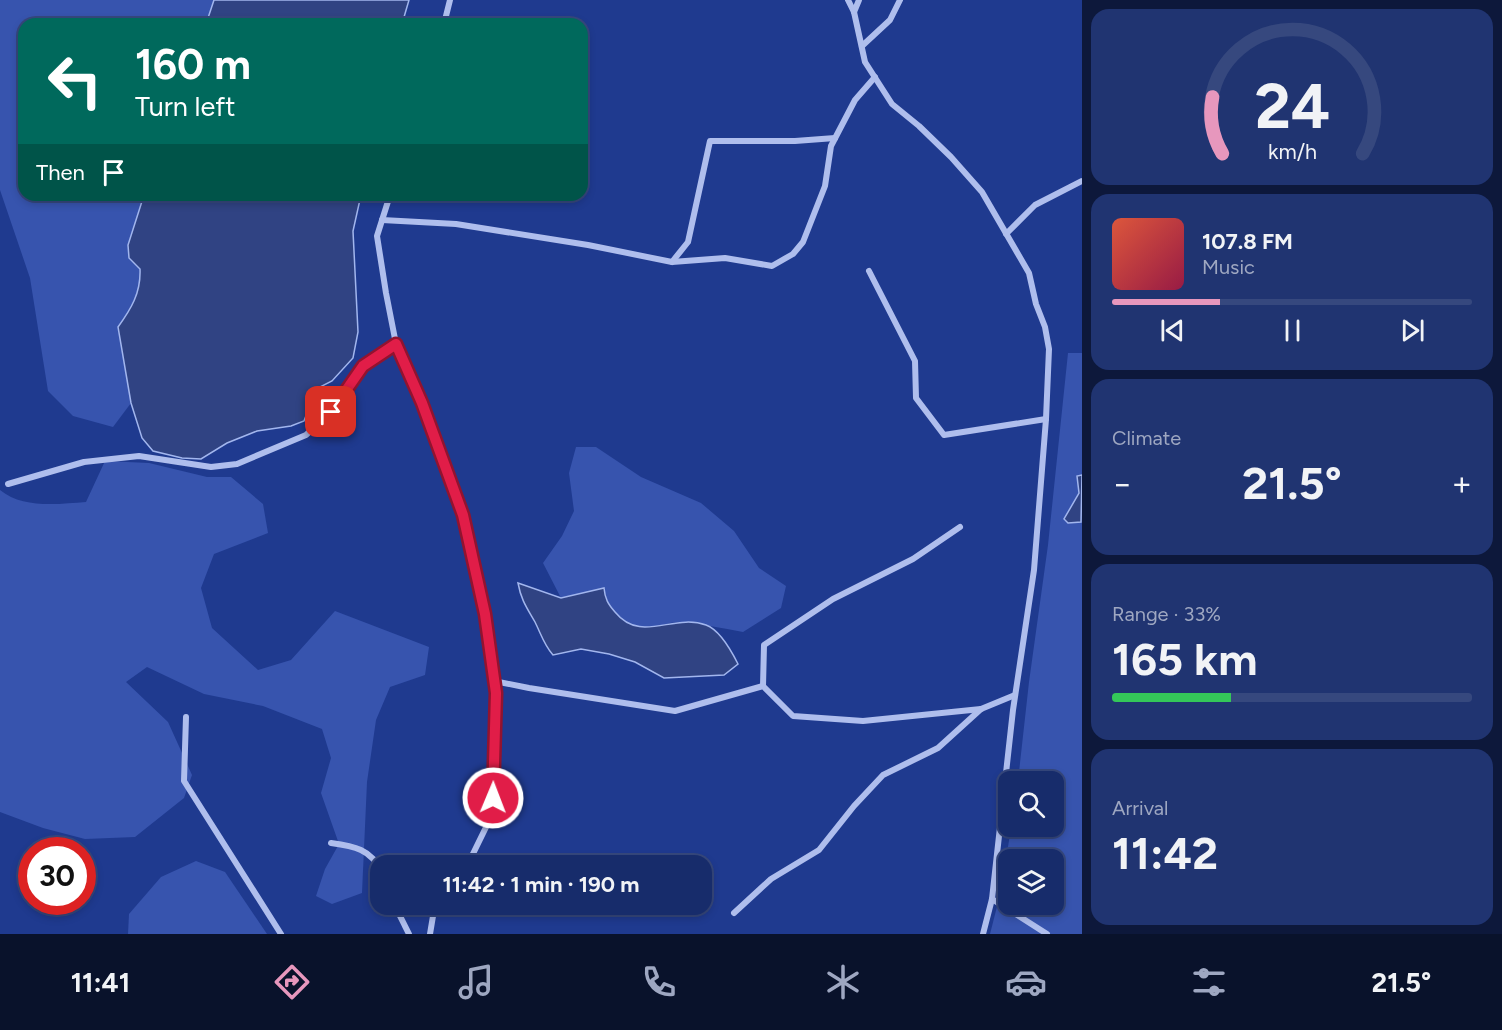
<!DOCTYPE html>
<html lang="en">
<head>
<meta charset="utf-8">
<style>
	:root { --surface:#172c6b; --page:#203471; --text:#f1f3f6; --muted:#9ea7c1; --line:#36487e; --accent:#e797bd }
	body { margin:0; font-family:Figtree,sans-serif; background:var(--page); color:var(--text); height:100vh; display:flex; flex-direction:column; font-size:22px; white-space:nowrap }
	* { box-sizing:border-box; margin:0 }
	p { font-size:20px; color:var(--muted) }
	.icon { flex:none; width:33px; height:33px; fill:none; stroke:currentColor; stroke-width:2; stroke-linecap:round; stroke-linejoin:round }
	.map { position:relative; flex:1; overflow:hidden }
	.drawer { display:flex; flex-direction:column; gap:9px; padding:9px; background:#0d183b; width:420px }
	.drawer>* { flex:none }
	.hud { position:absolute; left:18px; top:18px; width:570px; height:183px; border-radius:18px; box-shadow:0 3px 9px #0003,0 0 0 2px var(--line); background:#00695c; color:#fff; overflow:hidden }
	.tools { position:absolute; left:998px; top:771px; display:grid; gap:12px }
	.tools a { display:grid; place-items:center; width:66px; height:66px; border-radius:12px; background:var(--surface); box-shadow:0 3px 9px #0003,0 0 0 2px var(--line); font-size:30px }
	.speed { position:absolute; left:18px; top:837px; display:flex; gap:12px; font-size:30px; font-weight:700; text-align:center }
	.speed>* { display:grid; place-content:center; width:78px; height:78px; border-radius:50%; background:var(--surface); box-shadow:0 3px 9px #0003,0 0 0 2px var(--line); line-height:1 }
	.speed .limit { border:9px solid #d22; background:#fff; color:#111 }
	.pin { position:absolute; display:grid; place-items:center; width:51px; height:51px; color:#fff; margin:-26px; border-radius:12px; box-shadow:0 3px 9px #0006 }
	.me { position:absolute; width:66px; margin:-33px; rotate:1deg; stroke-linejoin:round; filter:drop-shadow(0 0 4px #0008) }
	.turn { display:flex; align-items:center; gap:21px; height:126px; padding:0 18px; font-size:27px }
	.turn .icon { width:78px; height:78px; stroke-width:2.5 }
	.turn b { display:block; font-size:42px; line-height:51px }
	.then { display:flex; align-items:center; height:57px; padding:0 18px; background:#0003; gap:12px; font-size:22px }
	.big { font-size:45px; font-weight:700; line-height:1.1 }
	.drawer .widget { flex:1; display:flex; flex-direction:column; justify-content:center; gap:9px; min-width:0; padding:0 21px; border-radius:18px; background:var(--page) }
	.drawer .dial { align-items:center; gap:0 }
	.dial svg { height:156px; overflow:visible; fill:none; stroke:var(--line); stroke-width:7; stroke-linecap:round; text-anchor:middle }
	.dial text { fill:var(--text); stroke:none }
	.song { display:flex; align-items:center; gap:18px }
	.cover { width:72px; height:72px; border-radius:9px; background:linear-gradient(135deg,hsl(10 70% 55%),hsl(340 70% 35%)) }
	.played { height:6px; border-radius:3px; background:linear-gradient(90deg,var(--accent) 30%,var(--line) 30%) }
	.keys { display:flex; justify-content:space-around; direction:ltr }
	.heat { display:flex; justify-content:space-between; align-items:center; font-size:33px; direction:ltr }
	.charge { height:9px; border-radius:4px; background:linear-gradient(90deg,#34c759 33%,var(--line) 0) }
	.trip { position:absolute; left:370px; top:855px; width:342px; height:60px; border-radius:18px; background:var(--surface); box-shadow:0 3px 9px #0003,0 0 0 2px var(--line); font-weight:700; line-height:60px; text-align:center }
	.tabs { display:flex; height:96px; justify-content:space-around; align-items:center; background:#09122b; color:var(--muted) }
	.tabs .icon { width:42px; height:42px }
	.tabs .current { color:var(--accent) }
	.tabs b { font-size:27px; color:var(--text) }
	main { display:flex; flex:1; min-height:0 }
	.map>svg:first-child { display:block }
	.green { fill:#3754ae; fill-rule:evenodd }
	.water { fill:#304383; stroke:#a2b6ee; stroke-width:1.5 }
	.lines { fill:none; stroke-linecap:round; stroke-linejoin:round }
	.street { stroke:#afbeed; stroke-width:6 }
	.route-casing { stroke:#92132f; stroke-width:15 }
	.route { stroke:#e11d48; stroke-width:10 }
</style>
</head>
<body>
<main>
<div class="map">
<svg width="1082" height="934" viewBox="0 0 1082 934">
	<rect width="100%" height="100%" fill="#1f3a8f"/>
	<g class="green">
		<path d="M 0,0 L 214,0 L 206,24 L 24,24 L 24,195 L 144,195 L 128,245 L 129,258 L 140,269 C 141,293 131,309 118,327 L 131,403 L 113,427 L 73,416 L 48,391 L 30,278 L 0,190 Z"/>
		<path d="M 1068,353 L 1082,353 L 1082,934 L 990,934 L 1002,887 L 1011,827 L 1053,826 L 1053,782 L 1018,781 L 1029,682 L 1048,545 ZM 1008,860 L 1053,860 L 1053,904 L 1008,904 Z"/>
		<path d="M 576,447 L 596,447 L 641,477 L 701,503 L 734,531 L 759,568 L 786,586 L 781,608 L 743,632 C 722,628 701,624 679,622 C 666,622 654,630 642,629 C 622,627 606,606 604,588 L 561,598 L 543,563 L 562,536 L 574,511 L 569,473 Z"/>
		<path d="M 105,461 L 149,463 L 207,477 L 231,477 L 263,504 L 268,533 L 214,554 L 201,588 L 212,628 L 258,670 L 291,660 L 335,611 L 429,647 L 425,675 L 390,687 L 376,720 L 367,782 L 362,893 L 332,904 L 316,896 L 325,869 L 339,844 L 321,793 L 331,758 L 322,729 L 263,706 L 204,694 L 147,667 L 126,682 L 168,722 L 192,775 L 184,798 L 135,837 L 85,839 L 43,828 L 0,812 L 0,490 C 23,509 58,504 86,502 Z"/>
		<path d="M 196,861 L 225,872 L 267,934 L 128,934 L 129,914 L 161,877 Z"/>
	</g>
	<g class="water">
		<path d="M 214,0 L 409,0 L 402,24 L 206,24 Z"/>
		<path d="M 144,195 L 361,195 L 353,231 L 358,332 L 353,358 L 332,381 L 316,389 L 304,421 L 291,426 L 257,431 L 227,443 L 201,459 L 182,458 L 153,451 L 142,438 L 131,403 L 118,327 C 131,309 141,293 140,269 L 129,258 L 128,245 Z"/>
		<path d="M 1082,475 L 1081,522 L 1068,523 L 1064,519 L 1079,493 L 1077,476 Z"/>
		<path d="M 518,583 L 561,598 L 604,588 C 605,599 608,604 615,612 C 641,644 673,613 706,625 C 720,630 732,652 738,664 L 724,675 L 664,678 L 635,662 L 609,654 L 581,649 L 553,655 C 544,645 541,634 535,622 C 527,608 521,600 518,583 Z"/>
	</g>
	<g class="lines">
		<g class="street">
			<path d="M 848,0 L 854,12 L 865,62 L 892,104 L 919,126 L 951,157 L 982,192 L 1029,273 L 1036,304 L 1045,327 L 1049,349 L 1046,419 L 1034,570 L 1013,710 L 992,899 L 983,934"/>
			<path d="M 854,12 L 859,0"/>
			<path d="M 444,24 L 450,0"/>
			<path d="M 862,46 L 890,20 L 900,0"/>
			<path d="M 390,195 L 377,236 L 386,293 L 396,344 L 422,403 L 463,515 L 485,613 L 496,693 L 492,815 L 467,866"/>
			<path d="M 382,220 L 456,224 L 588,245 L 672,262 L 725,258 L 772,266 L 793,254 L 803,242 L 825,186 L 831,146 L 855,100 L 875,77"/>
			<path d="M 1006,234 L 1035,205 L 1082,181"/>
			<path d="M 672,262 L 688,242 L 710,141 L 795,141 L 835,138"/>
			<path d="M 869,271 L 915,361 L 916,398 L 944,435 L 1046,419"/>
			<path d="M 8,484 L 84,462 L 139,456 L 211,467 L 237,464 L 306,435 L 331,412 L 363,366 L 396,344"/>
			<path d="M 494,681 L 529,688 L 675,711 L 763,686 L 793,716 L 863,721 L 981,709"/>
			<path d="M 763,686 L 764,645 L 833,599 L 913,559 L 960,527"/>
			<path d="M 186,717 L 184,781 L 281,934"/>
			<path d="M 331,843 C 353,846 372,849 381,872"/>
			<path d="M 992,899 L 1047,934"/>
			<path d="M 394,904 L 409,934"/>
			<path d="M 734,913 L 771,879 L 819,850 L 854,806 L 883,775 L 938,748 L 981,709 L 1015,695"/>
			<path d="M 430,934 L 433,916 L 441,904"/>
		</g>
	</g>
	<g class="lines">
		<defs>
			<path id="route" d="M 331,412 L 363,366 L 396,344 L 422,403 L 463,515 L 485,614 L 496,693 L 493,798"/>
		</defs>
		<use href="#route" class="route-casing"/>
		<use href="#route" class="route"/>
	</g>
</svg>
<div class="tools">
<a><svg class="icon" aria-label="search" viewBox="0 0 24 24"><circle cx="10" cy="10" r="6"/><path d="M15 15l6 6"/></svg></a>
<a><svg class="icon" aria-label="layers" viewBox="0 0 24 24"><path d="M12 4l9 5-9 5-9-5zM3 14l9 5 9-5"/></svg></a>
</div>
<div class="speed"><div class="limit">30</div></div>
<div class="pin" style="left:331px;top:412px;background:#d93025"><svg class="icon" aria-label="arrive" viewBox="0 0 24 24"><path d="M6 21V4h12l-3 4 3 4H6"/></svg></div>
<svg class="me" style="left:493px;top:798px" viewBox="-20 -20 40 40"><circle r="17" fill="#e11d48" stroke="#fff" stroke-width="3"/><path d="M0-11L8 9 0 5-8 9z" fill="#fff"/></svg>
<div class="trip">11:42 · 1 min · 190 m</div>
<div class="hud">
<div class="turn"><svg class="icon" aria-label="left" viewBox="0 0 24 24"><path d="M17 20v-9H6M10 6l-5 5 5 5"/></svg><div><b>160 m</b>Turn left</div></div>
<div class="then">Then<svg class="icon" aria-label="arrive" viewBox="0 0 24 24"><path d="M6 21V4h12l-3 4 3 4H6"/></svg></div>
</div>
</div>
<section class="drawer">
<div class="widget dial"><svg viewBox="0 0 100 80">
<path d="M14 69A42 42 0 1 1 86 69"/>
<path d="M14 69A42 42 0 0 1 9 40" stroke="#e797bd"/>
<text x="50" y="56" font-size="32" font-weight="700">24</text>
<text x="50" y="72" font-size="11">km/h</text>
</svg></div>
<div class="widget">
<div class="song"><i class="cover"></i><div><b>107.8 FM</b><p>Music</p></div></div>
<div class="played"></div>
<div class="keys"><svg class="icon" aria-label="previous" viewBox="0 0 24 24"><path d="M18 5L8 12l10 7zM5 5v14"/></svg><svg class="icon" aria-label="pause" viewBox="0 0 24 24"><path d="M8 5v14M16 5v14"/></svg><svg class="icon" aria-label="next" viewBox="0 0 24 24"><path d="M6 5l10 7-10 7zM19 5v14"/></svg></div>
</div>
<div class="widget"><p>Climate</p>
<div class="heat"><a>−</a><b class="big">21.5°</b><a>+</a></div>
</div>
<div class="widget"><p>Range · 33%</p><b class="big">165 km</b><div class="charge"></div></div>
<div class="widget"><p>Arrival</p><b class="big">11:42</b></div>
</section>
</main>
<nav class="tabs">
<b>11:41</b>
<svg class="icon current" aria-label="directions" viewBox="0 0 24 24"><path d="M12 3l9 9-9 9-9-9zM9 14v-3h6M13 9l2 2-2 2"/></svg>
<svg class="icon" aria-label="music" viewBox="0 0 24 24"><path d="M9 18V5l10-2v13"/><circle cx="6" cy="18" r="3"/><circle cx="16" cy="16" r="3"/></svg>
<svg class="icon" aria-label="phone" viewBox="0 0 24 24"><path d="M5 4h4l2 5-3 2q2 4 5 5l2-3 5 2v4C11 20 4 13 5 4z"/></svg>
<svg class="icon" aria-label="climate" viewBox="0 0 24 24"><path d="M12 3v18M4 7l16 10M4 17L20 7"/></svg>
<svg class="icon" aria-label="car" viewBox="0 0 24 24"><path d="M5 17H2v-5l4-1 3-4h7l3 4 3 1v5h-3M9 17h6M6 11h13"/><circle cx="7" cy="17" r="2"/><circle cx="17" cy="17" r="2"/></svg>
<svg class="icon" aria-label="filters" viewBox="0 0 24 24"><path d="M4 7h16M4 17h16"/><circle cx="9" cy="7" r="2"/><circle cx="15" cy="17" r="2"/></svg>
<b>21.5°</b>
</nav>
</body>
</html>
